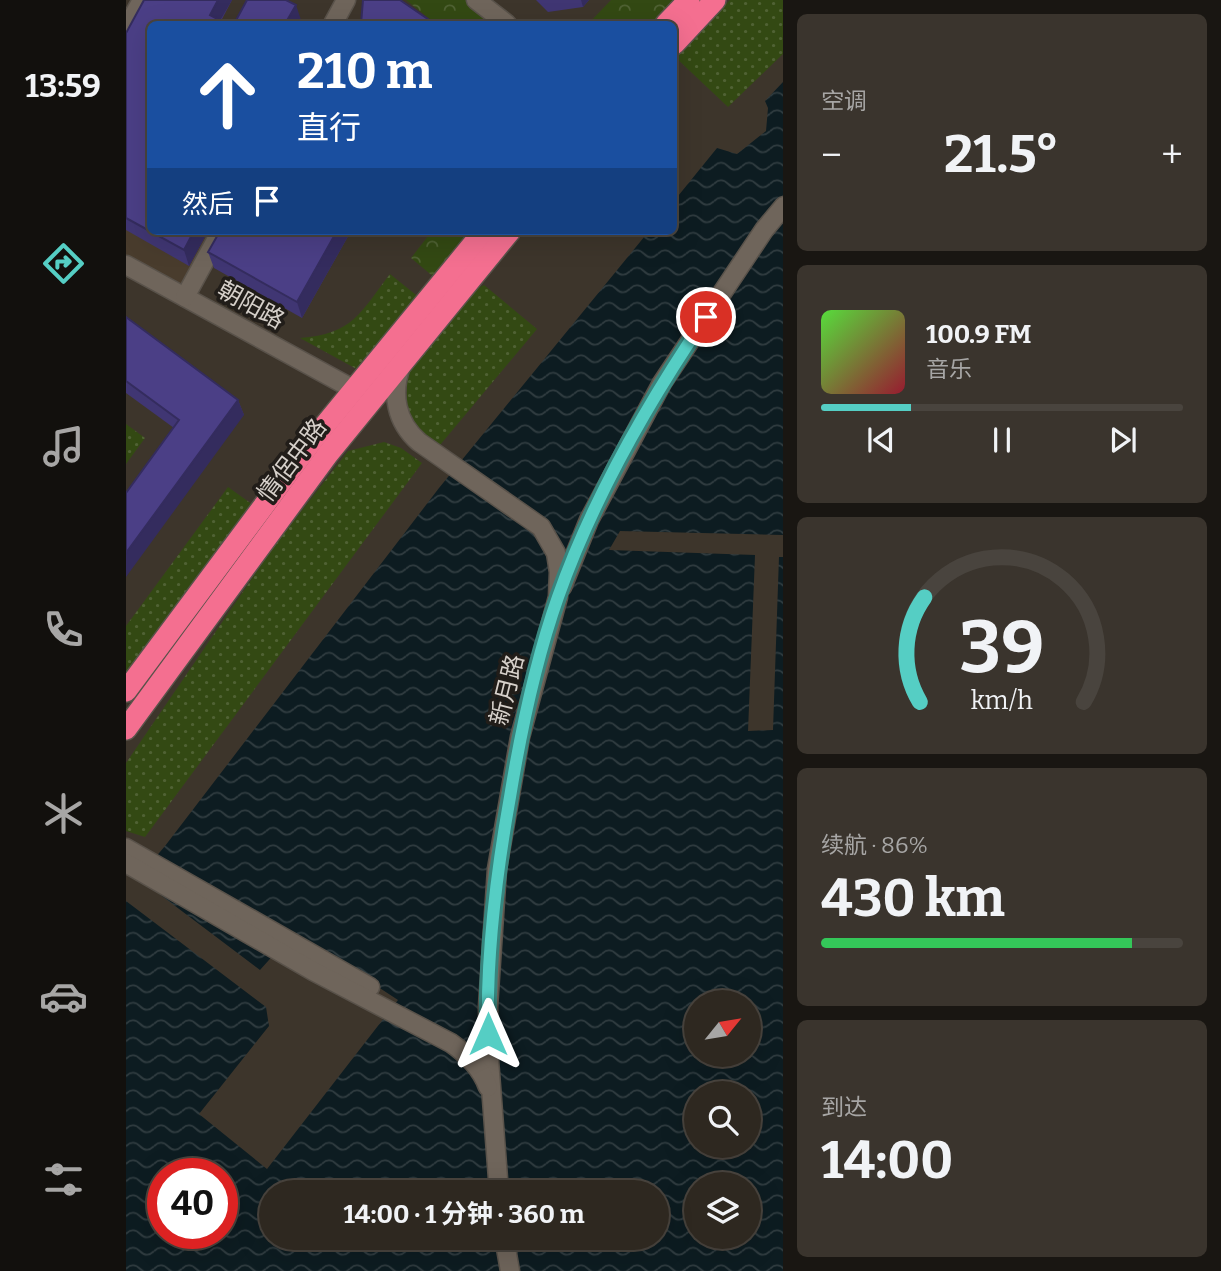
<!DOCTYPE html>
<html lang="zh">
<head>
<meta charset="utf-8">
<style>
	:root { --surface:#2e2820; --page:#3a342d; --text:#f1f3f6; --muted:#a7a6a5; --line:#49443e; --accent:#55cec4 }
	body { margin:0; font-family:Bitter,"Noto Sans SC",serif; background:var(--page); color:var(--text); height:100vh; display:flex; flex-direction:column; font-size:26px; white-space:nowrap }
	* { box-sizing:border-box; margin:0 }
	p { font-size:23px; color:var(--muted) }
	.icon { flex:none; width:38px; height:38px; fill:none; stroke:currentColor; stroke-width:2; stroke-linecap:round; stroke-linejoin:round }
	.map { position:relative; flex:1; overflow:hidden }
	.drawer { display:flex; flex-direction:column; gap:14px; padding:14px; background:#191612; width:438px }
	.drawer>* { flex:none }
	.hud { position:absolute; left:21px; top:21px; width:530px; height:214px; border-radius:10px; box-shadow:0 7px 28px #0002,0 0 0 2px var(--line); background:#1a4fa0; color:#fff; overflow:hidden }
	.needle { width:46px; rotate:60deg }
	.tools { position:absolute; left:558px; top:990px; display:grid; gap:14px }
	.tools a { display:grid; place-items:center; width:77px; height:77px; border-radius:50%; background:var(--surface); box-shadow:0 7px 28px #0002,0 0 0 2px var(--line); font-size:35px }
	.speed { position:absolute; left:21px; top:1158px; display:flex; gap:14px; font-size:35px; font-weight:700; text-align:center }
	.speed>* { display:grid; place-content:center; width:91px; height:91px; border-radius:50%; background:var(--surface); box-shadow:0 7px 28px #0002,0 0 0 2px var(--line); line-height:1 }
	.speed .limit { border:10px solid #d22; background:#fff; color:#111 }
	.pin { position:absolute; display:grid; place-items:center; width:60px; height:60px; color:#fff; margin:-30px; border:4px solid #fff; border-radius:50%; box-shadow:0 2px 7px #0007 }
	.me { position:absolute; width:77px; margin:-38px; rotate:0deg; stroke-linejoin:round; filter:drop-shadow(0 0 5px #0008) }
	.turn { display:flex; align-items:center; gap:24px; height:147px; padding:0 35px; font-size:32px }
	.turn .icon { width:91px; height:91px; stroke-width:2.5 }
	.turn b { display:block; font-size:49px; line-height:60px }
	.then { display:flex; align-items:center; height:66px; padding:0 35px; background:#0003; gap:14px; font-size:26px }
	.big { font-size:52px; font-weight:700; line-height:1.1 }
	.drawer .widget { flex:1; display:flex; flex-direction:column; justify-content:center; gap:10px; min-width:0; padding:0 24px; border-radius:10px; background:var(--page) }
	.drawer .dial { align-items:center; gap:0 }
	.dial svg { height:182px; overflow:visible; fill:none; stroke:var(--line); stroke-width:7; stroke-linecap:round; text-anchor:middle }
	.dial text { fill:var(--text); stroke:none }
	.song { display:flex; align-items:center; gap:21px }
	.cover { width:84px; height:84px; border-radius:10px; background:linear-gradient(135deg,hsl(110 70% 55%),hsl(350 70% 35%)) }
	.played { height:7px; border-radius:4px; background:linear-gradient(90deg,var(--accent) 25%,var(--line) 25%) }
	.keys { display:flex; justify-content:space-around; direction:ltr }
	.heat { display:flex; justify-content:space-between; align-items:center; font-size:38px; direction:ltr }
	.charge { height:10px; border-radius:5px; background:linear-gradient(90deg,#34c759 86%,var(--line) 0) }
	.trip { position:absolute; left:133px; top:1180px; width:410px; height:70px; border-radius:35px; background:var(--surface); box-shadow:0 7px 28px #0002,0 0 0 2px var(--line); font-weight:700; line-height:70px; text-align:center }
	main { display:flex; flex:1; min-height:0 }
	.tab-bar { display:flex; flex-direction:column; width:126px; justify-content:space-around; align-items:center; background:#12100d; color:var(--muted) }
	.tab-bar .icon { width:49px; height:49px }
	.tab-bar .on { color:var(--accent) }
	.tab-bar b { font-size:32px; color:var(--text) }
	.map>svg:first-child { display:block }
	.built { fill:#493c2d }
	.green { fill:url(#green-dots) }
	.forest { fill:url(#forest-crowns) }
	.water { fill:url(#water-waves); fill-rule:evenodd }
	.pier { fill:#3d352b }
	.lines { fill:none; stroke-linecap:round; stroke-linejoin:round }
	.minor-casing { stroke:#59524a; stroke-width:21 }
	.highway-casing { stroke:#59524a; stroke-width:24 }
	.minor { stroke:#6f655b; stroke-width:18 }
	.highway { stroke:#f46f90; stroke-width:21 }
	.wall { fill:#403673 }
	.shaded-wall { fill:#342c5e }
	.building { fill:#4b3f86; stroke:#342c5e; stroke-width:2 }
	.route-casing { stroke:#37867f; stroke-width:18 }
	.route { stroke:#55cec4; stroke-width:12 }
	.labels { text-anchor:middle; stroke-width:7; stroke-linejoin:round; paint-order:stroke }
	.street-label { font-size:24px; fill:#d6d0ca; stroke:#211d19 }
</style>
</head>
<body>
<main>
<nav class="tab-bar">
<b>13:59</b>
<svg class="icon on" aria-label="directions" viewBox="0 0 24 24"><path d="M12 3l9 9-9 9-9-9zM9 14v-3h6M13 9l2 2-2 2"/></svg>
<svg class="icon" aria-label="music" viewBox="0 0 24 24"><path d="M9 18V5l10-2v13"/><circle cx="6" cy="18" r="3"/><circle cx="16" cy="16" r="3"/></svg>
<svg class="icon" aria-label="phone" viewBox="0 0 24 24"><path d="M5 4h4l2 5-3 2q2 4 5 5l2-3 5 2v4C11 20 4 13 5 4z"/></svg>
<svg class="icon" aria-label="climate" viewBox="0 0 24 24"><path d="M12 3v18M4 7l16 10M4 17L20 7"/></svg>
<svg class="icon" aria-label="car" viewBox="0 0 24 24"><path d="M5 17H2v-5l4-1 3-4h7l3 4 3 1v5h-3M9 17h6M6 11h13"/><circle cx="7" cy="17" r="2"/><circle cx="17" cy="17" r="2"/></svg>
<svg class="icon" aria-label="filters" viewBox="0 0 24 24"><path d="M4 7h16M4 17h16"/><circle cx="9" cy="7" r="2"/><circle cx="15" cy="17" r="2"/></svg>
</nav>
<div class="map">
<svg width="658" height="1271" viewBox="0 0 658 1271">
	<defs>
		<pattern id="green-dots" width="8" height="8" patternUnits="userSpaceOnUse" patternTransform="scale(1.75)"><rect width="8" height="8" fill="#334913"/><path d="M2 2h.1M6 6h.1" fill="none" stroke="#506234" stroke-width="1.8" stroke-linecap="round"/></pattern>
		<pattern id="forest-crowns" width="20" height="18" patternUnits="userSpaceOnUse" patternTransform="scale(1.75)"><rect width="20" height="18" fill="#334913"/><path d="M2 6a3 3 0 1 1 6 0M12 15a3 3 0 1 1 6 0" fill="none" stroke="#506234"/></pattern>
		<pattern id="water-waves" width="16" height="10" patternUnits="userSpaceOnUse" patternTransform="scale(1.75)"><rect width="16" height="10" fill="#0d1c21"/><path d="M0 5q4-4 8 0t8 0" fill="none" stroke="#303c40"/></pattern>
	</defs>
	<rect width="100%" height="100%" fill="#3d352b"/>
	<path class="built" d="M 0,31 L 24,231 L 84,231 L 51,291 L 0,264 Z"/>
	<g class="green">
		<path d="M 604,0 L 657,0 L 657,54 L 602,107 L 548,56 Z"/>
		<path d="M 264,274 L 295,299 L 236,372 L 174,338 C 227,334 234,313 264,274 Z"/>
		<path d="M 358,285 L 411,329 L 314,445 L 280,421 L 281,374 L 343,292 Z"/>
		<path d="M 0,424 L 19,438 L 0,464 Z"/>
		<path d="M 258,442 L 275,448 L 296,463 L 19,837 L 0,831 L 0,763 L 146,549 L 222,451 Z"/>
		<path d="M 102,487 L 130,507 L 0,682 L 0,626 Z"/>
	</g>
	<g class="forest">
		<path d="M 280,0 L 343,0 L 373,24 L 310,24 Z"/>
		<path d="M 485,0 L 556,0 L 534,24 L 462,24 Z"/>
		<path d="M 306,231 L 349,231 L 309,278 L 285,258 Z"/>
	</g>
	<path class="water" d="M 657,82 L 657,1271 L 0,1271 L 0,901 L 140,1007 L 143,1026 L 73,1114 L 141,1169 L 272,1000 L 168,932 L 134,970 L 12,878 L 39,846 L 313,488 L 523,231 L 548,231 L 548,201 L 591,148 L 611,154 L 640,131 L 642,108 L 639,101 ZM 570,1003 L 623,1003 L 623,1055 L 570,1055 ZM 570,1094 L 623,1094 L 623,1146 L 570,1146 ZM 37,1174 L 96,1174 L 96,1234 L 37,1234 ZM 570,1185 L 623,1185 L 623,1237 L 570,1237 ZM 145,1192 L 530,1192 L 530,1237 L 145,1237 Z"/>
	<path class="pier" d="M 494,531 L 657,535 L 657,557 L 653,557 L 647,730 L 622,731 L 629,555 L 483,550 Z"/>
	<g class="lines">
		<defs>
			<g id="minor">
				<path d="M 350,0 L 381,24"/>
				<path d="M 207,24 L 220,0"/>
				<path d="M 0,29 L 16,0"/>
				<path d="M 0,265 L 227,389"/>
				<path d="M 59,297 L 95,231"/>
				<path d="M 275,366 C 265,394 270,422 293,442 L 415,527 L 430,553 L 433,572 L 432,597 L 394,737 L 371,869 L 362,1007 L 363,1060 L 373,1192"/>
				<path d="M 436,587 L 463,520 L 536,383 L 638,230 L 658,206"/>
				<path d="M 0,848 L 244,987"/>
				<path d="M 0,863 L 187,971 L 325,1043 C 342,1055 355,1068 362,1087"/>
				<path d="M 378,1237 L 384,1271"/>
			</g>
			<g id="highway">
				<path d="M 540,24 L 563,0"/>
				<path d="M 548,44 L 589,0"/>
				<path d="M 0,691 L 186,441 L 358,231"/>
				<path d="M 0,729 L 202,454 L 384,231"/>
			</g>
		</defs>
		<use href="#minor" class="minor-casing"/>
		<use href="#highway" class="highway-casing"/>
		<use href="#minor" class="minor"/>
		<use href="#highway" class="highway"/>
	</g>
	<g class="wall">
		<path d="M 18,0 L 106,0 L 95,21 L 24,24 L 82,231 L 63,266 L 0,230 L 0,33 Z"/>
		<path d="M 410,0 L 463,0 L 457,7 L 422,12 Z"/>
		<path d="M 225,231 L 176,318 L 88,268 L 82,252 Z"/>
		<path d="M 0,317 L 112,400 L 118,415 L 48,428 L 0,393 Z"/>
	</g>
	<g class="shaded-wall">
		<path d="M 92,0 L 106,0 L 92,24 L 84,15 Z"/>
		<path d="M 455,0 L 463,0 L 457,7 Z"/>
		<path d="M 170,5 L 175,20 L 173,24 L 159,24 Z"/>
		<path d="M 68,231 L 82,231 L 63,266 L 58,250 Z"/>
		<path d="M 211,231 L 225,231 L 176,318 L 171,302 Z"/>
		<path d="M 112,400 L 118,415 L 0,577 L 0,553 Z"/>
	</g>
	<g class="building">
		<path d="M 18,0 L 92,0 L 84,15 L 101,24 L 24,24 L 24,231 L 68,231 L 58,250 L 0,218 L 0,33 Z"/>
		<path d="M 121,0 L 160,0 L 170,5 L 159,24 L 108,24 Z"/>
		<path d="M 237,0 L 274,0 L 309,24 L 235,24 Z"/>
		<path d="M 94,231 L 211,231 L 171,302 L 82,252 Z"/>
		<path d="M 0,317 L 112,400 L 0,553 L 0,493 L 53,420 L 0,381 Z"/>
	</g>
	<g class="lines">
		<defs>
			<path id="route" d="M 362,1034 C 360,954 370,875 384,797 C 395,730 409,662 432,597 C 467,498 521,404 580,317"/>
		</defs>
		<use href="#route" class="route-casing"/>
		<use href="#route" class="route"/>
	</g>
	<g class="labels">
		<g class="street-label">
			<text transform="translate(125 305) rotate(29)" y="8">朝阳路</text>
			<text transform="translate(166 460) rotate(-53)" y="8">情侶中路</text>
			<text transform="translate(381 690) rotate(-76)" y="8">新月路</text>
		</g>
	</g>
</svg>
<div class="tools">
<a><svg class="needle" viewBox="-14 -14 28 28"><path d="M0-13l5 13h-10z" fill="#e53935"/><path d="M0 13l5-13h-10z" fill="#a7a6a5"/></svg></a>
<a><svg class="icon" aria-label="search" viewBox="0 0 24 24"><circle cx="10" cy="10" r="6"/><path d="M15 15l6 6"/></svg></a>
<a><svg class="icon" aria-label="layers" viewBox="0 0 24 24"><path d="M12 4l9 5-9 5-9-5zM3 14l9 5 9-5"/></svg></a>
</div>
<div class="speed"><div class="limit">40</div></div>
<div class="pin" style="left:580px;top:317px;background:#d93025"><svg class="icon" aria-label="arrive" viewBox="0 0 24 24"><path d="M6 21V4h12l-3 4 3 4H6"/></svg></div>
<svg class="me" style="left:362px;top:1034px" viewBox="-20 -20 40 40"><path d="M0-17L14 15 0 8-14 15z" fill="#55cec4" stroke="#fff" stroke-width="4"/></svg>
<div class="trip">14:00 · 1 分钟 · 360 m</div>
<div class="hud">
<div class="turn"><svg class="icon" aria-label="ahead" viewBox="0 0 24 24"><path d="M12 20V5M6 11l6-6 6 6"/></svg><div><b>210 m</b>直行</div></div>
<div class="then">然后<svg class="icon" aria-label="arrive" viewBox="0 0 24 24"><path d="M6 21V4h12l-3 4 3 4H6"/></svg></div>
</div>
</div>
<section class="drawer">
<div class="widget"><p>空调</p>
<div class="heat"><a>−</a><b class="big">21.5°</b><a>+</a></div>
</div>
<div class="widget">
<div class="song"><i class="cover"></i><div><b>100.9 FM</b><p>音乐</p></div></div>
<div class="played"></div>
<div class="keys"><svg class="icon" aria-label="previous" viewBox="0 0 24 24"><path d="M18 5L8 12l10 7zM5 5v14"/></svg><svg class="icon" aria-label="pause" viewBox="0 0 24 24"><path d="M8 5v14M16 5v14"/></svg><svg class="icon" aria-label="next" viewBox="0 0 24 24"><path d="M6 5l10 7-10 7zM19 5v14"/></svg></div>
</div>
<div class="widget dial"><svg viewBox="0 0 100 80">
<path d="M14 69A42 42 0 1 1 86 69"/>
<path d="M14 69A42 42 0 0 1 16 23" stroke="#55cec4"/>
<text x="50" y="56" font-size="32" font-weight="700">39</text>
<text x="50" y="72" font-size="11">km/h</text>
</svg></div>
<div class="widget"><p>续航 · 86%</p><b class="big">430 km</b><div class="charge"></div></div>
<div class="widget"><p>到达</p><b class="big">14:00</b></div>
</section>
</main>
</body>
</html>
